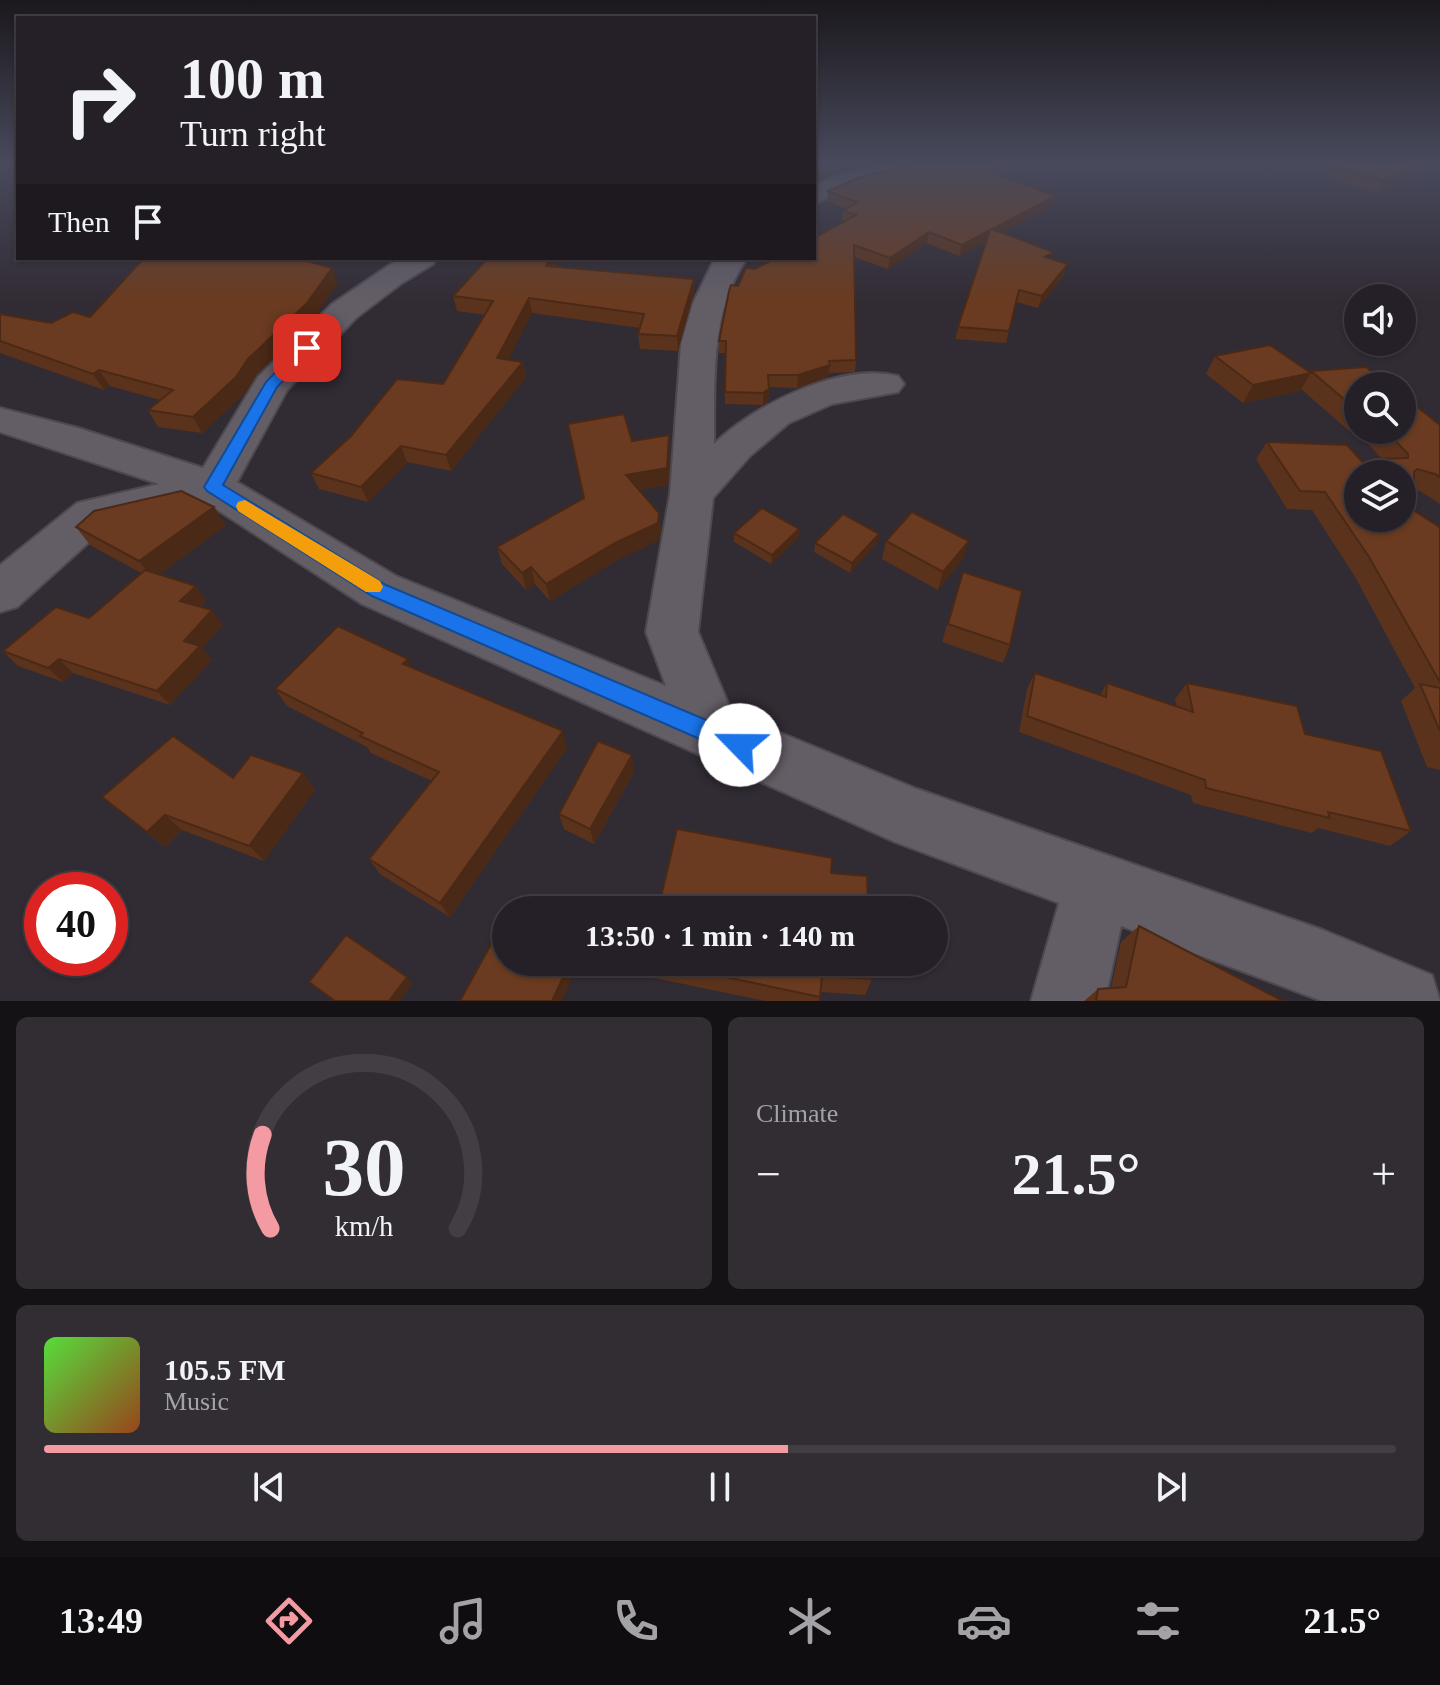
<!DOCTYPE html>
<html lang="en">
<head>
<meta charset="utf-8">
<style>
	:root { --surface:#252027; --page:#312d33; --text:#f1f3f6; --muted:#a3a3a7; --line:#423e44; --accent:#f49aa3 }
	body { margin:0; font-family:Georgia,serif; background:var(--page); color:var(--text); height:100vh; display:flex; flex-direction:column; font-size:30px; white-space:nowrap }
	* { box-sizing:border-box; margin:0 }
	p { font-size:26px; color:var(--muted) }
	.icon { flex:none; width:44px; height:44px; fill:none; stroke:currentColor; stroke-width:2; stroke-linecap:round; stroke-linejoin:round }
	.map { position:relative; height:1001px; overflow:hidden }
	.side { display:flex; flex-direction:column; gap:16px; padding:16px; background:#141215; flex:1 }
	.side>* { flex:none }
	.guide { position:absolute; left:16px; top:16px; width:800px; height:244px; border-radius:0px; box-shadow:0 2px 6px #0004,0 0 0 2px var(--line); background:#252027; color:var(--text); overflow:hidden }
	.fabs { position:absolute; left:1344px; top:284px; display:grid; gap:16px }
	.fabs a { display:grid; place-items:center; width:72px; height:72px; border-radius:50%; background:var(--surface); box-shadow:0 2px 6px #0004,0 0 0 2px var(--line); font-size:40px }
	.speed { position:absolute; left:24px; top:872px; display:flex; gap:16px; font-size:40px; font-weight:700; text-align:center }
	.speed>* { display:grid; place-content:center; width:104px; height:104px; border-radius:50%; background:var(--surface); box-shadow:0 2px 6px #0004,0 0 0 2px var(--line); line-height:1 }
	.speed .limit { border:12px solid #d22; background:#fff; color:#111 }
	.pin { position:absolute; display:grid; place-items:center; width:68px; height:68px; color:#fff; margin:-34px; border-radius:16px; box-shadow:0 4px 12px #0006 }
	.me { position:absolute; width:88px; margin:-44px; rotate:293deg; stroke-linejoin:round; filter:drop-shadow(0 0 6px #0008) }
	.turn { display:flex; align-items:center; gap:28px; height:168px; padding:0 32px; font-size:36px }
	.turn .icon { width:104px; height:104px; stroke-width:2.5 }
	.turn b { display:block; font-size:56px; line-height:68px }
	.then { display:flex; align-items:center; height:76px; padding:0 32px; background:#0003; gap:16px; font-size:30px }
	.big { font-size:60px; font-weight:700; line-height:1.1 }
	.side .tile { flex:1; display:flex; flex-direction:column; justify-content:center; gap:12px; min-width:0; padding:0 28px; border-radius:12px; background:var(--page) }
	.side .dial { align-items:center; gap:0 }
	.dial svg { height:208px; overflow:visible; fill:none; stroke:var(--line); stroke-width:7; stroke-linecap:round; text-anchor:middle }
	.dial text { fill:var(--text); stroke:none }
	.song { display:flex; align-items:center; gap:24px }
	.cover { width:96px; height:96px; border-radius:12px; background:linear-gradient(135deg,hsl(110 70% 55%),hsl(20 70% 35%)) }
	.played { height:8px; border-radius:4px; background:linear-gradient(90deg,var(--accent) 55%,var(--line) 55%) }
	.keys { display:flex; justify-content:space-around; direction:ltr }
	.heat { display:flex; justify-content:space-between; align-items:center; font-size:44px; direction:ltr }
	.side .tiles { flex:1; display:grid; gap:16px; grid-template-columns:1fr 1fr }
	.tile:last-child { grid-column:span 2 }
	.trip { position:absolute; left:492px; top:896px; width:456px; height:80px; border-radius:40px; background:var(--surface); box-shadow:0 2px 6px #0004,0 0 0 2px var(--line); font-weight:700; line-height:80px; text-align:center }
	.tabs { display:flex; height:128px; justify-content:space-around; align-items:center; background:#0f0d10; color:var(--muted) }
	.tabs .icon { width:56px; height:56px }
	.tabs .selected { color:var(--accent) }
	.tabs b { font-size:36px; color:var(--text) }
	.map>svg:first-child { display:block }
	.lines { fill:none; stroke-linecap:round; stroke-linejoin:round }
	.minor-casing { stroke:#4d494f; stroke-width:4 }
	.minor { fill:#635d66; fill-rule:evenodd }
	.wall { fill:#5b331c }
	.shaded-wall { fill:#4a2916 }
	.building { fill:#6a3b20; stroke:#4a2916; stroke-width:2 }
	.route { fill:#1a73e8; stroke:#114b97; stroke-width:2 }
	.slow { fill:#f59e0b }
</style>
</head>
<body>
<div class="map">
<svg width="1440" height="1001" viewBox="0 0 1440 1001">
	<rect width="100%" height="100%" fill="#312b34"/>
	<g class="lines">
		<defs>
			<g id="minor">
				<path d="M 890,162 L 933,162 L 930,167 L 856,185 L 814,204 L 814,186 L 838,175 Z"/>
				<path d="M 400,258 L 437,258 L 433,264 L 402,283 L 356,318 L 287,390 L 237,482 L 396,576 L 666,686 L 646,632 L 670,494 L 681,344 L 693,303 L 714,260 L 747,258 C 709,313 715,381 714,444 C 755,404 841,362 898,376 L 904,384 L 898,392 L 832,404 L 789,423 L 750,456 L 713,498 L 698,632 L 732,713 L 917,789 L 1323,930 L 1432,975 L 1440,1001 L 1322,1001 L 1121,926 L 1105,1001 L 1031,1001 L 1059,903 L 895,842 L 362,604 L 207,503 L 107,526 L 17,607 L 0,612 L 0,565 L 77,503 L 159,484 L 0,432 L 0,408 L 78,428 L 203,468 L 258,377 L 332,304 Z"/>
			</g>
		</defs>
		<use href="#minor" class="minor-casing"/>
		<use href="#minor" class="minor"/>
	</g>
	<g class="wall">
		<path d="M 923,162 L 1028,162 L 999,175 L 1056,196 L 1053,206 L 1002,233 L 1050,258 L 1064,275 L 1038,308 L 1016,302 L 1006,343 L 955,339 L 986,242 L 959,256 L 927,243 L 888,269 L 854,257 L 856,360 L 855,372 L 829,373 L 828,377 L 797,388 L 769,387 L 768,402 L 763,405 L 725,404 L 725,353 L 719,353 L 719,341 L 738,286 L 755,269 L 843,222 L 842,221 L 843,211 L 846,209 L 827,201 L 828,191 Z"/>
		<path d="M 1332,162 L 1440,162 L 1440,164 L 1377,193 L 1329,178 Z"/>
		<path d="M 519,258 L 560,258 L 556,267 L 694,279 L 694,293 L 678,351 L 640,349 L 638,334 L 640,328 L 532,313 L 508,360 L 523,362 L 526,377 L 451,471 L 407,462 L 368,502 L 319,489 L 311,473 L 443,384 L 485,315 L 457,311 L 453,296 L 517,261 Z"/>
		<path d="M 338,283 L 313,318 L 256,375 L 245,393 L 202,433 L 158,427 L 148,410 L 160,400 L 110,386 L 104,390 L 0,353 L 0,314 L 51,323 Z"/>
		<path d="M 1215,356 L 1310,373 L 1311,371 L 1358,386 L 1358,430 L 1402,430 L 1440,425 L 1440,504 L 1420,491 L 1414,490 L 1414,497 L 1407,506 L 1440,529 L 1440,770 L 1427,767 L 1401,701 L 1415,688 L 1354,575 L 1312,510 L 1287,509 L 1256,459 L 1267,442 L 1368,467 L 1374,459 L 1382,459 L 1359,434 L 1348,430 L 1301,389 L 1300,391 L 1243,403 L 1206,374 Z"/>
		<path d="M 568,424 L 632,441 L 669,435 L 670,451 L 668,485 L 639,490 L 659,513 L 661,530 L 659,540 L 617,560 L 550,601 L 535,584 L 526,590 L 502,564 L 497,547 L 583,499 Z"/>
		<path d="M 226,525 L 160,574 L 196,586 L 206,601 L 200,607 L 223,625 L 202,648 L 212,660 L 170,705 L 73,673 L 63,682 L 18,666 L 3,651 L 89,618 L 141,573 L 90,545 L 76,527 Z"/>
		<path d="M 799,529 L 798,538 L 771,564 L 734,542 L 734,533 Z"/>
		<path d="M 886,541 L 963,559 L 938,590 L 882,559 Z"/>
		<path d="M 815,543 L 877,543 L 850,573 L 814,552 Z"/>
		<path d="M 957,590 L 1010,645 L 1003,663 L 942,642 Z"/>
		<path d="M 412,669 L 567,748 L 450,917 L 380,874 L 369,859 L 432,781 L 371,753 L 367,747 L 287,706 L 275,689 Z"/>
		<path d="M 1035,673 L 1100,695 L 1107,683 L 1177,707 L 1175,699 L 1187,683 L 1305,734 L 1411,831 L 1390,846 L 1318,828 L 1312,833 L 1193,803 L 1191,795 L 1019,732 L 1027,689 Z"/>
		<path d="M 634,772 L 594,844 L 564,829 L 559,814 Z"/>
		<path d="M 303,773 L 315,790 L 264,861 L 182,830 L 165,847 L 102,797 L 233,778 Z"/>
		<path d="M 1139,926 L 1283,1001 L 1084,1001 L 1098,989 L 1111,988 L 1121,942 Z"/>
		<path d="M 647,962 L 871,962 L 872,979 L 865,995 L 821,992 L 819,1001 L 765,1001 L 650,977 Z"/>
	</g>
	<g class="shaded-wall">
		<path d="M 838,162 L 877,162 L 837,172 L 814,183 L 814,173 Z"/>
		<path d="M 1008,162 L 1028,162 L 986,181 L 988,171 Z"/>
		<path d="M 1426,162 L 1440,162 L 1440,164 L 1377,193 L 1384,181 Z"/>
		<path d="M 1056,196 L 1053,206 L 989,240 L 992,229 Z"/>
		<path d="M 990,230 L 988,241 L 959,256 L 962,245 Z"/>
		<path d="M 929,232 L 927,243 L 888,269 L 890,258 Z"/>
		<path d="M 551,258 L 560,258 L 549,281 L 546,266 Z"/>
		<path d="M 1068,264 L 1064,275 L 1038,308 L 1042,296 Z"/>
		<path d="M 332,268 L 338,283 L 313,318 L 256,375 L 245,393 L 202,433 L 193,417 Z"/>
		<path d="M 694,279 L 694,293 L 678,351 L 677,336 Z"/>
		<path d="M 529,298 L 532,313 L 501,374 L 497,358 Z"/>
		<path d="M 523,362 L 526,377 L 451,471 L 446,455 Z"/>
		<path d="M 830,365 L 828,377 L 797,388 L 798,375 Z"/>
		<path d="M 99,370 L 110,386 L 104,390 L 93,374 Z"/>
		<path d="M 1311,373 L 1300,391 L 1243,403 L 1253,385 Z"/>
		<path d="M 769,389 L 768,402 L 763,405 L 763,393 Z"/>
		<path d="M 669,435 L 670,451 L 668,485 L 628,492 L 626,475 Z"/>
		<path d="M 401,446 L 407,462 L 368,502 L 361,487 Z"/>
		<path d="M 214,507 L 226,525 L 153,579 L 139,561 Z"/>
		<path d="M 659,513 L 661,530 L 659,540 L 617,560 L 550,601 L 546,584 L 615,543 Z"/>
		<path d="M 799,529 L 798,538 L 771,564 L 772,555 Z"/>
		<path d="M 879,534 L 877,543 L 850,573 L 852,563 Z"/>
		<path d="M 969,541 L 963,559 L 938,590 L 943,572 Z"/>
		<path d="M 531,567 L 535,584 L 526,590 L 522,573 Z"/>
		<path d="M 196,586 L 206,601 L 191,615 L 180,601 Z"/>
		<path d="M 212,610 L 223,625 L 202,648 L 212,660 L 170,705 L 157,691 L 184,641 Z"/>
		<path d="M 59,659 L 73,673 L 63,682 L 48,668 Z"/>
		<path d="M 408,659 L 416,676 L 403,664 Z"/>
		<path d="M 563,731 L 567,748 L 450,917 L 440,903 Z"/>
		<path d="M 632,755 L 634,772 L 594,844 L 590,829 Z"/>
		<path d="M 303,773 L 315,790 L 264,861 L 249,846 Z"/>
		<path d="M 165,815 L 182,830 L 165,847 L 147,832 Z"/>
		<path d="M 570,962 L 574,962 L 577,968 L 562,1001 L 552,1001 Z"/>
		<path d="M 407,977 L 412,984 L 400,1001 L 389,1001 Z"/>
	</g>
	<g class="building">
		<path d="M 814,162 L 838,162 L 814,173 Z"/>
		<path d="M 923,162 L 1008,162 L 988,171 L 1056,196 L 992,229 L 1053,252 L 1045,257 L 1068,264 L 1042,296 L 1019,290 L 1009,331 L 958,327 L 990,230 L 962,245 L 929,232 L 890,258 L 854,245 L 856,360 L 829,361 L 830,365 L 798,375 L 768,375 L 769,389 L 763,393 L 725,392 L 726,341 L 719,341 L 729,291 L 731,285 L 738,286 L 746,268 L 755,269 L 776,258 L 814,258 L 814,238 L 856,215 L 843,211 L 857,202 L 828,191 L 858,178 Z"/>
		<path d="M 1336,162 L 1426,162 L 1384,181 L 1336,166 Z"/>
		<path d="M 144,258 L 297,258 L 332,268 L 307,303 L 248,359 L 236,377 L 193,417 L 148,410 L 173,390 L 99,370 L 93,374 L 0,341 L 0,314 L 51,323 L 73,312 L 90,317 Z"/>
		<path d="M 488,258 L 503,258 L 517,261 L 519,258 L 551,258 L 546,266 L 694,279 L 677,336 L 638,334 L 644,314 L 529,298 L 497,358 L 523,362 L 446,455 L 401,446 L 361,487 L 311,473 L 351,436 L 397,379 L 443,384 L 493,301 L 453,296 Z"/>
		<path d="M 1270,345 L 1311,373 L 1253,385 L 1215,356 Z"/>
		<path d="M 1366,367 L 1390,386 L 1358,386 L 1358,411 L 1311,371 Z"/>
		<path d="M 1402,395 L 1440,425 L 1440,477 L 1435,474 L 1417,469 L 1414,472 L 1414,497 L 1402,498 L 1402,474 L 1358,474 L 1358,518 L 1402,518 L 1402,500 L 1402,503 L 1438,526 L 1440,529 L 1440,682 L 1369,557 L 1325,492 L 1300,491 L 1267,442 L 1347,445 L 1369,469 L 1374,459 L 1408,458 L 1408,454 L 1385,430 L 1402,430 Z"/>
		<path d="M 624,414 L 632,441 L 669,435 L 667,468 L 626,475 L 659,513 L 658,523 L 615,543 L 546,584 L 531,567 L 522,573 L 497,547 L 584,498 L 568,424 Z"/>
		<path d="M 181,491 L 214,507 L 139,561 L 76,527 L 94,511 Z"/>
		<path d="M 762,508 L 799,529 L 772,555 L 734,533 Z"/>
		<path d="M 912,512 L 969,541 L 943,572 L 886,541 Z"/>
		<path d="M 843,514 L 879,534 L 852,563 L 815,543 Z"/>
		<path d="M 145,570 L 196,586 L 180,601 L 212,610 L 184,641 L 200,646 L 157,691 L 59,659 L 48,668 L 3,651 L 56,607 L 89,618 Z"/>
		<path d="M 963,572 L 1022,591 L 1010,645 L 948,624 Z"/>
		<path d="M 338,626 L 408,659 L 403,664 L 563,731 L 440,903 L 369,859 L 439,772 L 360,736 L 363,733 L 275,689 Z"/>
		<path d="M 1035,673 L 1106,697 L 1107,683 L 1193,712 L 1187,683 L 1297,706 L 1305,734 L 1381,751 L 1411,831 L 1328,812 L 1330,818 L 1206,788 L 1205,780 L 1027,716 Z"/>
		<path d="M 1420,684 L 1440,688 L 1440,731 Z"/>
		<path d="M 173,736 L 233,778 L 251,755 L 303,773 L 249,846 L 165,815 L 147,832 L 102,797 Z"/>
		<path d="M 598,741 L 632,755 L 590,829 L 559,814 Z"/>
		<path d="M 677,829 L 832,858 L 831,873 L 867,876 L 868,910 L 658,910 Z"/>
		<path d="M 501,926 L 506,928 L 506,962 L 570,962 L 552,1001 L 460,1001 Z"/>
		<path d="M 1139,926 L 1283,1001 L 1096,1001 L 1098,989 L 1126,987 Z"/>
		<path d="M 346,935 L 407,977 L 389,1001 L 335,1001 L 309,982 Z"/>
		<path d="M 655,962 L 871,962 L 872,979 L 822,976 L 820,997 Z"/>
	</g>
	<linearGradient id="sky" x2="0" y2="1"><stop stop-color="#1b181d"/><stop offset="0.54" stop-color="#484a5c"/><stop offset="1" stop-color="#484a5c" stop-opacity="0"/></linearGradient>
	<rect width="1440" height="302" fill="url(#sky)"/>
	<path class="route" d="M 307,344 L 315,348 L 277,387 L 223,485 L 386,585 L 749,738 L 752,745 L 749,753 L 740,756 L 732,753 L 372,596 L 207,491 L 204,487 L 266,382 L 302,345 Z"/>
	<path class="slow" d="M 245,500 L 380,581 L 383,587 L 380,592 L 366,592 L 238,511 L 236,506 L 238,502 Z"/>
</svg>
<div class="fabs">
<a><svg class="icon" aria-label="sound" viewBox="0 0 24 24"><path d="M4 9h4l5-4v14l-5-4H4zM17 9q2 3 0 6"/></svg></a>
<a><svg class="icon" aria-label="search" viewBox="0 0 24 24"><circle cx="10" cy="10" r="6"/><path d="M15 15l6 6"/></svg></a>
<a><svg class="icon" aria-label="layers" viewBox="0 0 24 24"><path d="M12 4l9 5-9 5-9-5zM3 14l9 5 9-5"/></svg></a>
</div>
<div class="speed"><div class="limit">40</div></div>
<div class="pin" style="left:307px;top:348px;background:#d93025"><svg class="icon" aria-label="arrive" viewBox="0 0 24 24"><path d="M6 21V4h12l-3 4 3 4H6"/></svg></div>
<svg class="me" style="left:740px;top:745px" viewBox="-20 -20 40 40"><circle r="19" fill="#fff"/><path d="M0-13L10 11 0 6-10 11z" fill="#1a73e8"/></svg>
<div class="trip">13:50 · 1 min · 140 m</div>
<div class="guide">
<div class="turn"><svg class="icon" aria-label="right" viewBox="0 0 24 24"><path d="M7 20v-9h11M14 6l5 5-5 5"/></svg><div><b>100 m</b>Turn right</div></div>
<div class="then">Then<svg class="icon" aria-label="arrive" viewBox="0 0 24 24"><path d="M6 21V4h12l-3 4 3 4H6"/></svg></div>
</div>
</div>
<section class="side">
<div class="tiles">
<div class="tile dial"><svg viewBox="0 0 100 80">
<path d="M14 69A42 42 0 1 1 86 69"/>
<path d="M14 69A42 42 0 0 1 11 33" stroke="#f49aa3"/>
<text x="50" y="56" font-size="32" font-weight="700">30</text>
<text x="50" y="72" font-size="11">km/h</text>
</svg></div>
<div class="tile"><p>Climate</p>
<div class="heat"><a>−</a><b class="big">21.5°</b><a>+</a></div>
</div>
<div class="tile">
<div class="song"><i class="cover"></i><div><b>105.5 FM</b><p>Music</p></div></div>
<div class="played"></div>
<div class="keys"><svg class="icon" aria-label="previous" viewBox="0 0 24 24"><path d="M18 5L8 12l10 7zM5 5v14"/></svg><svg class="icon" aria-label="pause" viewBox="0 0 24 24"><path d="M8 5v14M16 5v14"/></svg><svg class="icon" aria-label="next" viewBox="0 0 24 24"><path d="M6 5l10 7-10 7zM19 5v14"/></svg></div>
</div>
</div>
</section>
<nav class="tabs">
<b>13:49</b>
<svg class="icon selected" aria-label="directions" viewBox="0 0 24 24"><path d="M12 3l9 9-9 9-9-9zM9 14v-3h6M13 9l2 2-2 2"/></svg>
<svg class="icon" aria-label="music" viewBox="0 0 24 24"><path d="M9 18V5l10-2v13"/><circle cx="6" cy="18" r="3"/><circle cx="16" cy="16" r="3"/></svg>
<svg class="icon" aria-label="phone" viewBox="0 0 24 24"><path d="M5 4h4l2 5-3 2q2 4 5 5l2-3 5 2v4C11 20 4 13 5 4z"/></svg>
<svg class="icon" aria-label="climate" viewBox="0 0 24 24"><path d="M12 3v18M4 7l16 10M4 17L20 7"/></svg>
<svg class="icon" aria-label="car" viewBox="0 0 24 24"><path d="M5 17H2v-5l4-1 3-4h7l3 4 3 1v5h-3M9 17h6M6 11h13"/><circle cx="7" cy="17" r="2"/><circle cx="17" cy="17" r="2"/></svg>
<svg class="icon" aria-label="filters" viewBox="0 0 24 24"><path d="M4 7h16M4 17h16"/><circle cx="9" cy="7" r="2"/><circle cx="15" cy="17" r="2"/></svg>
<b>21.5°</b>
</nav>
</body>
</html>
